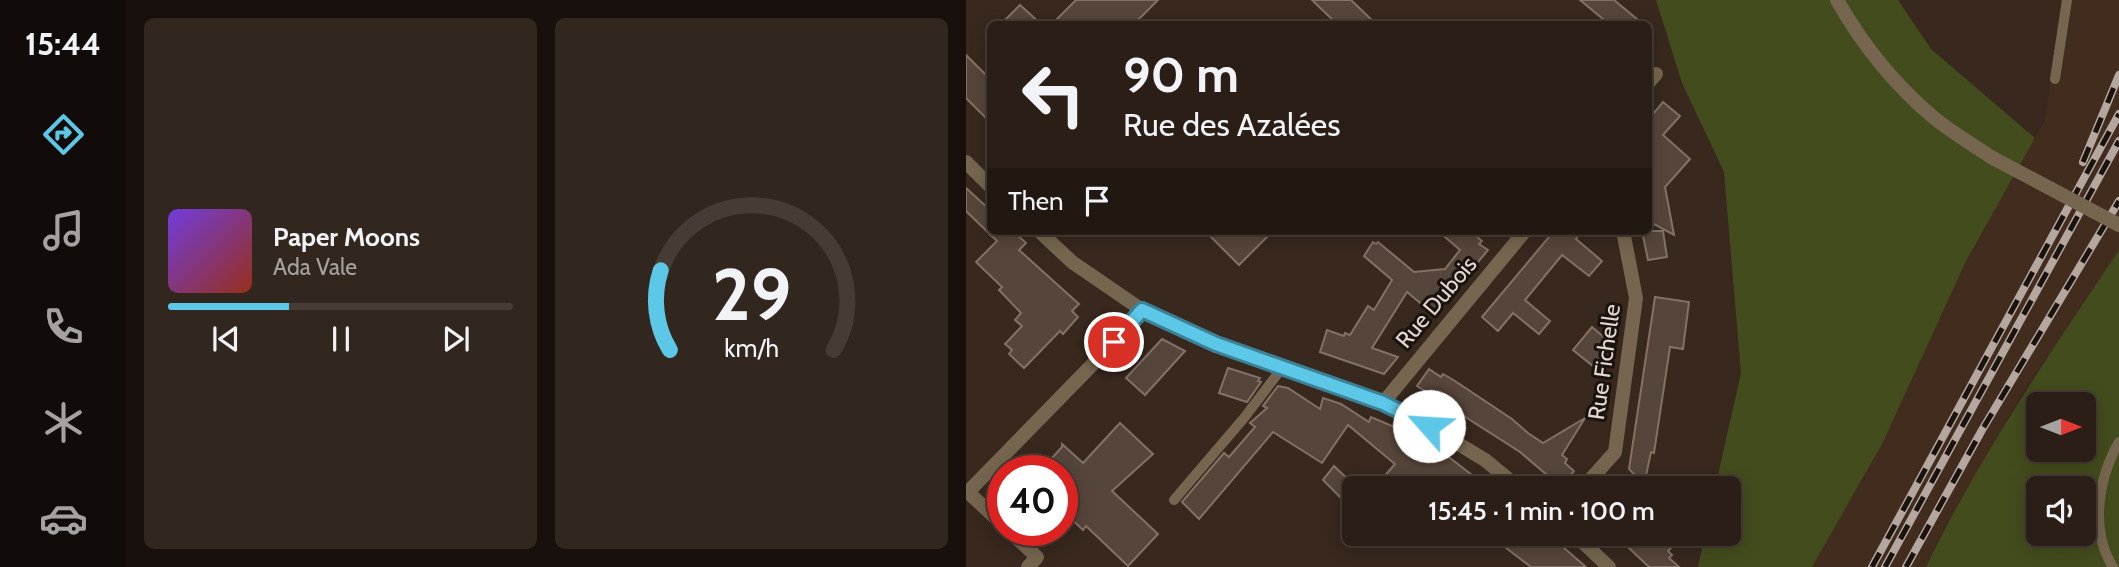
<!DOCTYPE html>
<html lang="en">
<head>
<meta charset="utf-8">
<style>
	:root { --surface:#2a1e16; --page:#32271f; --text:#f1f3f6; --muted:#a5a2a1; --line:#463c35; --accent:#5cc7e7 }
	body { margin:0; font-family:Cabin,sans-serif; background:var(--page); color:var(--text); height:100vh; display:flex; flex-direction:column; font-size:26px; white-space:nowrap }
	* { box-sizing:border-box; margin:0 }
	p { font-size:23px; color:var(--muted) }
	.icon { flex:none; width:38px; height:38px; fill:none; stroke:currentColor; stroke-width:2; stroke-linecap:round; stroke-linejoin:round }
	.map { position:relative; flex:1; overflow:hidden }
	.panel { display:flex; flex-direction:column; gap:18px; padding:18px; background:#17100c; width:840px }
	.panel>* { flex:none }
	.hud { position:absolute; left:21px; top:21px; width:665px; height:214px; border-radius:10px; box-shadow:0 4px 18px #0003,0 0 0 2px var(--line); background:#2a1e16; color:var(--text); overflow:hidden }
	.needle { width:46px; rotate:90deg }
	.fabs { position:absolute; left:1060px; top:392px; display:grid; gap:14px }
	.fabs a { display:grid; place-items:center; width:70px; height:70px; border-radius:10px; background:var(--surface); box-shadow:0 4px 18px #0003,0 0 0 2px var(--line); font-size:35px }
	.speed { position:absolute; left:21px; top:455px; display:flex; gap:14px; font-size:35px; font-weight:700; text-align:center }
	.speed>* { display:grid; place-content:center; width:91px; height:91px; border-radius:50%; background:var(--surface); box-shadow:0 4px 18px #0003,0 0 0 2px var(--line); line-height:1 }
	.speed .limit { border:10px solid #d22; background:#fff; color:#111 }
	.pin { position:absolute; display:grid; place-items:center; width:60px; height:60px; color:#fff; margin:-30px; border:4px solid #fff; border-radius:50%; box-shadow:0 2px 7px #0007 }
	.me { position:absolute; width:77px; margin:-38px; rotate:296deg; stroke-linejoin:round; filter:drop-shadow(0 0 5px #0008) }
	.turn { display:flex; align-items:center; gap:24px; height:147px; padding:0 21px; font-size:32px }
	.turn .icon { width:91px; height:91px; stroke-width:2.5 }
	.turn b { display:block; font-size:49px; line-height:60px }
	.then { display:flex; align-items:center; height:66px; padding:0 21px; background:#0003; gap:14px; font-size:26px }
	.panel .widget { flex:1; display:flex; flex-direction:column; justify-content:center; gap:10px; min-width:0; padding:0 24px; border-radius:10px; background:var(--page) }
	.panel .dial { align-items:center; gap:0 }
	.dial svg { height:182px; overflow:visible; fill:none; stroke:var(--line); stroke-width:7; stroke-linecap:round; text-anchor:middle }
	.dial text { fill:var(--text); stroke:none }
	.song { display:flex; align-items:center; gap:21px }
	.cover { width:84px; height:84px; border-radius:10px; background:linear-gradient(135deg,hsl(260 70% 55%),hsl(10 70% 35%)) }
	.played { height:7px; border-radius:4px; background:linear-gradient(90deg,var(--accent) 35%,var(--line) 35%) }
	.keys { display:flex; justify-content:space-around; direction:ltr }
	.panel .tiles { flex:1; display:grid; gap:18px; grid-template-columns:repeat(2,1fr) }
	.trip { position:absolute; left:376px; top:476px; width:399px; height:70px; border-radius:10px; background:var(--surface); box-shadow:0 4px 18px #0003,0 0 0 2px var(--line); font-weight:600; line-height:70px; text-align:center }
	main { display:flex; flex:1; min-height:0 }
	.menu { display:flex; flex-direction:column; width:126px; justify-content:space-around; align-items:center; background:#110c09; color:var(--muted) }
	.menu .icon { width:49px; height:49px }
	.menu .on { color:var(--accent) }
	.menu b { font-size:32px; color:var(--text) }
	.map>svg:first-child { display:block }
	.built { fill:#422c1e }
	.green { fill:#434c1d; fill-rule:evenodd }
	.building { fill:#56453a; stroke:#847166; stroke-width:2 }
	.lines { fill:none; stroke-linecap:round; stroke-linejoin:round }
	.service { stroke:#76664f; stroke-width:10 }
	.minor { stroke:#76664f; stroke-width:14 }
	.tertiary { stroke:#76664f; stroke-width:14 }
	.rail-casing { stroke:#b3a79f; stroke-width:8 }
	.rail { stroke:#1a130e; stroke-width:5; stroke-dasharray:16; stroke-linecap:butt }
	.tertiary-bridge { stroke:#76664f; stroke-width:14 }
	.route-casing { stroke:#3c8196; stroke-width:18 }
	.route { stroke:#5cc7e7; stroke-width:12 }
	.labels { text-anchor:middle; stroke-width:6; stroke-linejoin:round; paint-order:stroke }
	.street-label { font-size:23px; fill:#e3d8d1; stroke:#1a130e }
</style>
</head>
<body>
<main>
<nav class="menu">
<b>15:44</b>
<svg class="icon on" aria-label="directions" viewBox="0 0 24 24"><path d="M12 3l9 9-9 9-9-9zM9 14v-3h6M13 9l2 2-2 2"/></svg>
<svg class="icon" aria-label="music" viewBox="0 0 24 24"><path d="M9 18V5l10-2v13"/><circle cx="6" cy="18" r="3"/><circle cx="16" cy="16" r="3"/></svg>
<svg class="icon" aria-label="phone" viewBox="0 0 24 24"><path d="M5 4h4l2 5-3 2q2 4 5 5l2-3 5 2v4C11 20 4 13 5 4z"/></svg>
<svg class="icon" aria-label="climate" viewBox="0 0 24 24"><path d="M12 3v18M4 7l16 10M4 17L20 7"/></svg>
<svg class="icon" aria-label="car" viewBox="0 0 24 24"><path d="M5 17H2v-5l4-1 3-4h7l3 4 3 1v5h-3M9 17h6M6 11h13"/><circle cx="7" cy="17" r="2"/><circle cx="17" cy="17" r="2"/></svg>
</nav>
<section class="panel">
<div class="tiles">
<div class="widget">
<div class="song"><i class="cover"></i><div><b>Paper Moons</b><p>Ada Vale</p></div></div>
<div class="played"></div>
<div class="keys"><svg class="icon" aria-label="previous" viewBox="0 0 24 24"><path d="M18 5L8 12l10 7zM5 5v14"/></svg><svg class="icon" aria-label="pause" viewBox="0 0 24 24"><path d="M8 5v14M16 5v14"/></svg><svg class="icon" aria-label="next" viewBox="0 0 24 24"><path d="M6 5l10 7-10 7zM19 5v14"/></svg></div>
</div>
<div class="widget dial"><svg viewBox="0 0 100 80">
<path d="M14 69A42 42 0 1 1 86 69"/>
<path d="M14 69A42 42 0 0 1 10 34" stroke="#5cc7e7"/>
<text x="50" y="56" font-size="32" font-weight="700">29</text>
<text x="50" y="72" font-size="11">km/h</text>
</svg></div>
</div>
</section>
<div class="map">
<svg width="1153" height="567" viewBox="0 0 1153 567">
	<rect width="100%" height="100%" fill="#38281e"/>
	<path class="built" d="M 1095,0 L 1153,0 L 1153,250 L 1056,394 L 979,528 L 960,567 L 846,567 L 999,263 L 1079,120 Z"/>
	<g class="green">
		<path d="M 690,0 L 932,0 L 965,49 L 1069,138 L 999,263 L 917,442 L 846,567 L 732,567 L 739,534 L 763,534 L 763,488 L 749,488 L 775,373 L 758,172 L 716,83 Z"/>
		<path d="M 1153,250 L 1153,567 L 960,567 C 1014,455 1084,353 1153,250 ZM 1073,404 L 1118,404 L 1118,450 L 1073,450 ZM 1073,488 L 1118,488 L 1118,534 L 1073,534 Z"/>
	</g>
	<g class="building">
		<path d="M 110,0 L 192,0 L 168,24 L 86,24 Z"/>
		<path d="M 346,0 L 385,0 L 410,24 L 371,24 Z"/>
		<path d="M 614,0 L 648,0 L 677,24 L 643,24 Z"/>
		<path d="M 54,5 L 75,24 L 35,24 Z"/>
		<path d="M 0,55 L 24,79 L 24,122 L 0,98 Z"/>
		<path d="M 697,102 L 714,116 L 697,135 L 724,159 L 699,187 L 708,235 L 682,221 L 682,120 Z"/>
		<path d="M 0,188 L 24,210 L 24,231 L 47,231 L 60,243 L 53,250 L 113,304 L 106,311 L 112,317 L 97,334 L 94,331 L 58,368 L 43,354 L 46,350 L 39,344 L 56,326 L 49,320 L 55,313 L 33,290 L 36,287 L 10,262 L 31,241 L 0,211 Z"/>
		<path d="M 239,231 L 307,231 L 273,265 Z"/>
		<path d="M 472,231 L 504,231 L 516,241 L 513,244 L 522,250 L 508,267 L 505,265 L 468,311 L 462,306 L 460,308 L 441,292 L 406,348 L 432,357 L 418,374 L 354,352 L 361,330 L 378,336 L 379,333 L 384,335 L 402,306 L 408,310 L 426,280 L 398,256 L 407,242 L 410,244 L 412,242 L 448,272 L 479,269 L 494,250 Z"/>
		<path d="M 588,231 L 616,231 L 610,239 L 636,261 L 623,276 L 596,255 L 559,300 L 584,321 L 573,334 L 547,313 L 532,331 L 516,317 Z"/>
		<path d="M 676,231 L 697,231 L 701,257 L 682,260 Z"/>
		<path d="M 689,297 L 723,302 L 717,349 L 704,347 L 688,453 L 685,452 L 678,485 L 663,469 Z"/>
		<path d="M 626,327 L 646,344 L 627,366 L 607,350 Z"/>
		<path d="M 196,339 L 219,351 L 179,395 L 160,378 Z"/>
		<path d="M 262,368 L 294,378 L 292,381 L 295,382 L 281,402 L 253,393 Z"/>
		<path d="M 463,369 L 475,377 L 477,374 L 489,381 L 546,419 L 562,433 L 577,443 L 619,418 L 596,455 L 601,459 L 599,463 L 608,471 L 595,487 L 554,452 L 451,386 Z"/>
		<path d="M 312,386 L 322,388 L 354,409 L 357,398 L 375,404 L 403,422 L 405,417 L 445,434 L 484,458 L 523,488 L 408,488 L 429,464 L 382,425 L 356,463 L 307,432 L 233,519 L 216,502 L 258,453 L 263,457 L 289,427 L 284,423 L 301,408 L 297,406 Z"/>
		<path d="M 154,423 L 187,454 L 146,491 L 192,534 L 162,566 L 120,526 L 117,530 L 100,514 L 103,511 L 96,504 L 96,471 L 74,471 L 96,447 L 96,444 L 117,463 Z"/>
		<path d="M 368,466 L 388,485 L 388,511 L 357,480 Z"/>
		<path d="M 522,534 L 582,534 L 620,567 L 565,567 Z"/>
		<path d="M 648,534 L 718,534 L 702,551 L 706,555 L 703,558 L 713,567 L 683,567 Z"/>
	</g>
	<g class="lines">
		<g class="service">
			<path d="M 1089,79 L 1101,0"/>
			<path d="M 208,500 L 278,418 L 316,368"/>
			<path d="M 1147,567 C 1124,531 1132,478 1153,442"/>
		</g>
		<g class="minor">
			<path d="M 682,83 L 690,74"/>
			<path d="M 417,403 L 559,231"/>
			<path d="M 617,488 L 649,452 L 670,298 L 657,231"/>
			<path d="M 37,525 L 2,492 L 166,324 L 176,310"/>
			<path d="M 42,530 L 71,557 L 62,567"/>
		</g>
		<g class="tertiary">
			<path d="M 871,0 C 896,44 928,84 967,117 C 985,132 1006,144 1025,157"/>
			<path d="M 0,162 L 24,186"/>
			<path d="M 73,231 L 106,262 L 176,310 L 249,344 L 417,403 L 463,426 L 519,460 L 553,488"/>
			<path d="M 608,534 L 643,567"/>
		</g>
		<defs>
			<g id="rail">
				<path d="M 1117,162 L 1153,75"/>
				<path d="M 906,567 L 1153,114"/>
				<path d="M 919,567 L 1153,141"/>
				<path d="M 940,567 L 1016,430 L 1153,201"/>
			</g>
		</defs>
		<use href="#rail" class="rail-casing"/>
		<use href="#rail" class="rail"/>
		<path class="tertiary-bridge" d="M 1025,157 L 1153,225"/>
	</g>
	<g class="lines">
		<defs>
			<path id="route" d="M 148,342 L 176,310 L 250,344 L 417,403 L 463,426"/>
		</defs>
		<use href="#route" class="route-casing"/>
		<use href="#route" class="route"/>
	</g>
	<g class="labels">
		<g class="street-label">
			<text transform="translate(470 302) rotate(-50)" y="8">Rue Dubois</text>
			<text transform="translate(638 362) rotate(-82)" y="8">Rue Fichelle</text>
		</g>
	</g>
</svg>
<div class="fabs">
<a><svg class="needle" viewBox="-14 -14 28 28"><path d="M0-13l5 13h-10z" fill="#e53935"/><path d="M0 13l5-13h-10z" fill="#a5a2a1"/></svg></a>
<a><svg class="icon" aria-label="sound" viewBox="0 0 24 24"><path d="M4 9h4l5-4v14l-5-4H4zM17 9q2 3 0 6"/></svg></a>
</div>
<div class="speed"><div class="limit">40</div></div>
<div class="pin" style="left:148px;top:342px;background:#d93025"><svg class="icon" aria-label="arrive" viewBox="0 0 24 24"><path d="M6 21V4h12l-3 4 3 4H6"/></svg></div>
<svg class="me" style="left:463px;top:426px" viewBox="-20 -20 40 40"><circle r="19" fill="#fff"/><path d="M0-13L10 11 0 6-10 11z" fill="#5cc7e7"/></svg>
<div class="trip">15:45 · 1 min · 100 m</div>
<div class="hud">
<div class="turn"><svg class="icon" aria-label="left" viewBox="0 0 24 24"><path d="M17 20v-9H6M10 6l-5 5 5 5"/></svg><div><b>90 m</b>Rue des Azalées</div></div>
<div class="then">Then<svg class="icon" aria-label="arrive" viewBox="0 0 24 24"><path d="M6 21V4h12l-3 4 3 4H6"/></svg></div>
</div>
</div>
</main>
</body>
</html>
